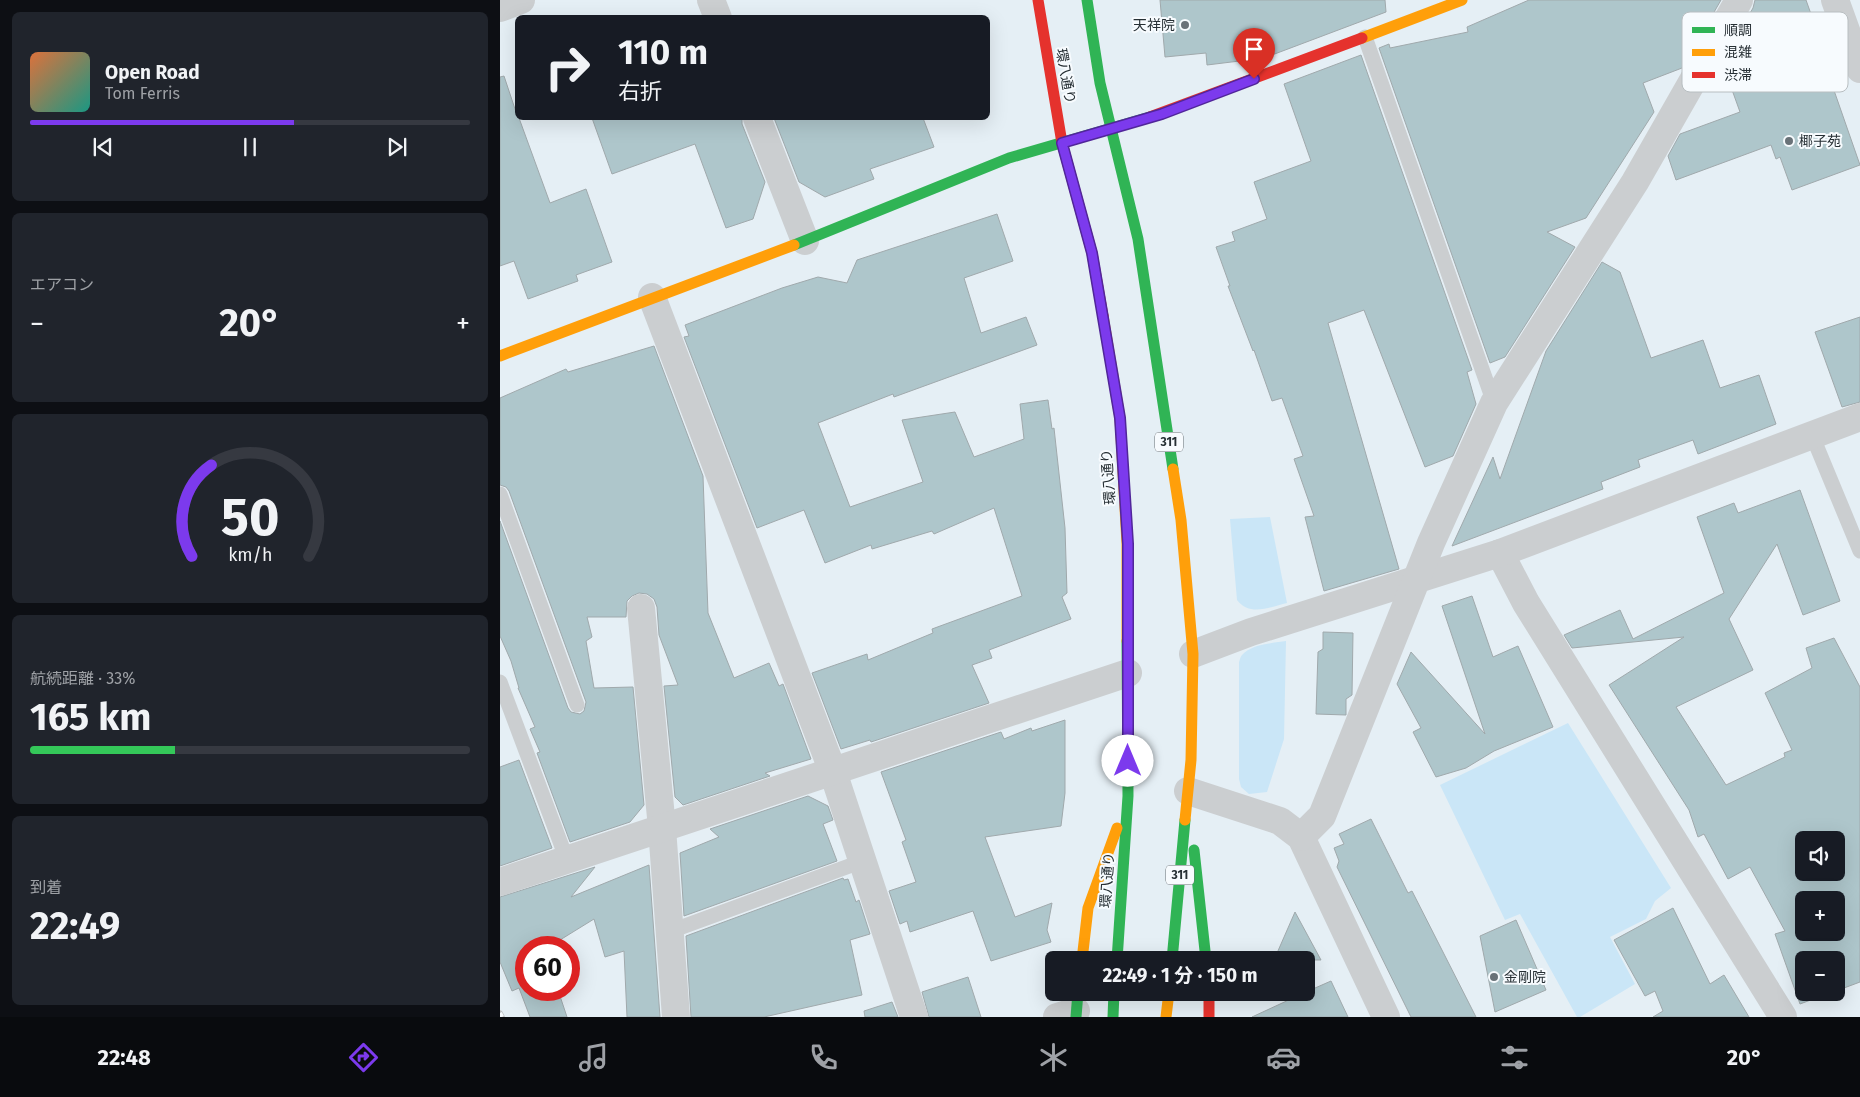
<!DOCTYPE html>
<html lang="ja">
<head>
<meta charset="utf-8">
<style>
	:root { --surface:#171b24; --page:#20242c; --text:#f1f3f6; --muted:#9ea1a6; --line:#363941; --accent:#7c3aed }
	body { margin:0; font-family:"Fira Sans","Noto Sans JP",sans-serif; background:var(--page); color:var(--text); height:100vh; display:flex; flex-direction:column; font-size:19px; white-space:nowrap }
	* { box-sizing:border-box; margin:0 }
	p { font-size:16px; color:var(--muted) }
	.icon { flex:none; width:28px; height:28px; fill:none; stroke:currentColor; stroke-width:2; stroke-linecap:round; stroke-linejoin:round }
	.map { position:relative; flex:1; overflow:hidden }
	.drawer { display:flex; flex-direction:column; gap:12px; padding:12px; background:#0d0f14; width:500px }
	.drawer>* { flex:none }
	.hud { position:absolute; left:15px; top:15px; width:475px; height:105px; border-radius:8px; box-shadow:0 5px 20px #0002; background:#171b24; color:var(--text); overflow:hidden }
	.buttons { position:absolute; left:1295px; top:831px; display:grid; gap:10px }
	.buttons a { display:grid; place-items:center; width:50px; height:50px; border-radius:8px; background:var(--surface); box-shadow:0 5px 20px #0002; font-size:25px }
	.speed { position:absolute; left:15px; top:936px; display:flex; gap:10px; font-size:25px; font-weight:700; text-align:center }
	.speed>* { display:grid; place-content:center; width:65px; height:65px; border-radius:50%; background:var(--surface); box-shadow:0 5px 20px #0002; line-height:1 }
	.speed .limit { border:8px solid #d22; background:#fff; color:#111 }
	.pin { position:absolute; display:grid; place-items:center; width:42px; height:42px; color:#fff; margin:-51px -21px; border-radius:50% 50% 50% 0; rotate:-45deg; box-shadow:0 0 5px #0007 }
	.pin .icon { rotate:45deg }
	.me { position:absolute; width:55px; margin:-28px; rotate:0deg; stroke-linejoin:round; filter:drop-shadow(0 0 4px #0008) }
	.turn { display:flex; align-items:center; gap:18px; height:105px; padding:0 20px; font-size:22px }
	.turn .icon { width:65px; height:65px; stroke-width:2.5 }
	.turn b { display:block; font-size:35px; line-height:42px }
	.big { font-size:38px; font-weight:700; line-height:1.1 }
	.drawer .widget { flex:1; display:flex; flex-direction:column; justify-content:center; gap:8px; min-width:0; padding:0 18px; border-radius:8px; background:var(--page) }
	.drawer .dial { align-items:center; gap:0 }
	.dial svg { height:130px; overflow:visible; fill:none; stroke:var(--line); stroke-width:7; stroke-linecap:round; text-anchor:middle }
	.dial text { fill:var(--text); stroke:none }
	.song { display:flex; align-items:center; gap:15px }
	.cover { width:60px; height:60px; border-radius:8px; background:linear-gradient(135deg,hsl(20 70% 55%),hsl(170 70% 35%)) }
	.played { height:5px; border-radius:2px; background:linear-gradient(90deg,var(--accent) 60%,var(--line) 60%) }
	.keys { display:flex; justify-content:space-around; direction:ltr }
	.heat { display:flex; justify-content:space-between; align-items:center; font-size:28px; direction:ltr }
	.charge { height:8px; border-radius:4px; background:linear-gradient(90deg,#34c759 33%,var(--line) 0) }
	.trip { position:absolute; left:545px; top:951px; width:270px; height:50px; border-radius:8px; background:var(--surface); box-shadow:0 5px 20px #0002; font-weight:700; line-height:50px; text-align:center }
	.menu { display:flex; height:80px; justify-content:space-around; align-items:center; background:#090b0e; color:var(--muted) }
	.menu .icon { width:35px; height:35px }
	.menu .current { color:var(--accent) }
	.menu b { font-size:22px; color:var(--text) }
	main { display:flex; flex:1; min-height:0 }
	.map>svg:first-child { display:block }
	.green { fill:#cae6f7 }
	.building { fill:#aec6cb; stroke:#a0a9ac; fill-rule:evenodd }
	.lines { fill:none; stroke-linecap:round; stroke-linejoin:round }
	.lane { stroke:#cbced0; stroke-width:15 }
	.street { stroke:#cbced0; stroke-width:28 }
	.fast { stroke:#30b455; stroke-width:11 }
	.slow { stroke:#ff9f0a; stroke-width:11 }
	.jam { stroke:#e5322d; stroke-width:11 }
	.rail-casing { stroke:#bdbfc1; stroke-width:5.5 }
	.rail { stroke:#f7fbfe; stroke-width:4; stroke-dasharray:11; stroke-linecap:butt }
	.route-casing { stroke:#51269a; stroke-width:12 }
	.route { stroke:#7c3aed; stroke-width:9 }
	.poi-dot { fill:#697278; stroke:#f7fbfe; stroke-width:2 }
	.labels { text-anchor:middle; stroke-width:4; stroke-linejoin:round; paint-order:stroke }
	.shield { fill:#f7fbfe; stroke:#656c71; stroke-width:1 }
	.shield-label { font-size:12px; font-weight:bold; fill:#262f34 }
	.poi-label { font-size:14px; fill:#262f34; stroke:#f7fbfe; text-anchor:start }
	.street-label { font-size:14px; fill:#262f34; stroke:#f7fbfe }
	.key { fill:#f7fbfe; stroke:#b8bec1; stroke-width:1 }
	.key-label { font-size:14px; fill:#262f34 }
</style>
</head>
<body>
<main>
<section class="drawer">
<div class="widget">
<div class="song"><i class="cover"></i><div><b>Open Road</b><p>Tom Ferris</p></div></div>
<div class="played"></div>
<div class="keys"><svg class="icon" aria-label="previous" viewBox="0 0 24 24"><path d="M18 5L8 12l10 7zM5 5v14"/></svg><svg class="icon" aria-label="pause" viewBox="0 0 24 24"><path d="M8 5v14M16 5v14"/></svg><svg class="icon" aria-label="next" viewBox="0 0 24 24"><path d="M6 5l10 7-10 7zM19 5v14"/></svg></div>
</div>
<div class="widget"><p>エアコン</p>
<div class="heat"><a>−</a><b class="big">20°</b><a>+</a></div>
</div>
<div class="widget dial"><svg viewBox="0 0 100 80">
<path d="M14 69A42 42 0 1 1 86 69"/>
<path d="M14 69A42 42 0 0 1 26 13" stroke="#7c3aed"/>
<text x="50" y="56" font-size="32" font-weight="700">50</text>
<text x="50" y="72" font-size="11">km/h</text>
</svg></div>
<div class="widget"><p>航続距離 · 33%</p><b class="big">165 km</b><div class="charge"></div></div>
<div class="widget"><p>到着</p><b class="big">22:49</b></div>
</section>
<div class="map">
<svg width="1360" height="1017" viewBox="0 0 1360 1017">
	<rect width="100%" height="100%" fill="#e5eff5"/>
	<g class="green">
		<path d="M 770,517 L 787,603 C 770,607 750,617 737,600 L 730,519 Z"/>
		<path d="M 786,641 L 784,739 L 767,792 L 749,794 L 741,787 L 739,779 L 739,662 C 740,660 740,657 742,655 C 751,644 773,643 786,641 Z"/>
		<path d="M 1068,723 L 1171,888 L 1155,901 L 1146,919 L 1110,937 L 1135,984 L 1080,1017 L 1077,1017 L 1020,914 L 1005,920 L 940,785 Z"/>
	</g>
	<g class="building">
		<path d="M 660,0 L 885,0 L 886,12 L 764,58 L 707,65 L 706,53 L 665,57 Z"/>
		<path d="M 1029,0 L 1221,0 L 1182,68 L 1143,83 L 1154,112 L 1086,218 L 1047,232 L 1075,247 L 1005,357 L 990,363 L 879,48 L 889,44 L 890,48 L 968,32 L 967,27 Z"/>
		<path d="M 1255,0 L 1306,0 L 1317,31 L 1314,33 L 1360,165 L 1292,190 L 1280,157 L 1276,159 L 1271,145 L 1176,180 L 1168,156 L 1180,134 L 1240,112 L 1222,62 L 1253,8 Z"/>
		<path d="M 861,55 L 972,370 L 967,372 L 976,404 L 953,456 L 925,467 L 864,310 L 828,323 L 899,569 L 824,591 L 805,517 L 814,516 L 794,459 L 803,456 L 782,398 L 772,401 L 754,350 L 753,351 L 728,286 L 730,286 L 716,247 L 735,241 L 732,232 L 767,219 L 754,182 L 811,161 L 784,84 Z"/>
		<path d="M 4,76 L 18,118 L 19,118 L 50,203 L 86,189 L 112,262 L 76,275 L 78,281 L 28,299 L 14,261 L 0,266 L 0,77 Z"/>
		<path d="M 92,118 L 242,118 L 242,124 L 265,182 L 253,219 L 226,228 L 195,144 L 112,174 Z"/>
		<path d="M 274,118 L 423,118 L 434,147 L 370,169 L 374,179 L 325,197 L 299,182 Z"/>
		<path d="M 497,214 L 513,261 L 464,278 L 481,333 L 526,317 L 537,345 L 394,397 L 393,394 L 318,423 L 350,507 L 423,482 L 402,420 L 455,412 L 474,457 L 524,439 L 520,404 L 548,400 L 552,429 L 554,428 L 565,528 L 567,593 L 562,597 L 571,619 L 489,650 L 492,658 L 472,665 L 489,703 L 371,742 L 370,740 L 341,749 L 312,673 L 367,654 L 368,660 L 433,633 L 432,629 L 522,596 L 494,508 L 434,534 L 432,531 L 372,549 L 371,545 L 325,563 L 304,510 L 257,528 L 184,337 L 189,336 L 185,325 L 282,288 L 318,277 L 347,283 L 357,260 Z"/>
		<path d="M 1102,262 L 1120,272 L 1151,358 L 1203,340 L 1220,388 L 1259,375 L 1276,424 L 1198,454 L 1193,440 L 1138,460 L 1140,467 L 1101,482 L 1103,489 L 952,546 L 993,457 L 1000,479 L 1046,351 Z"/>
		<path d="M 1360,317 L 1360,402 L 1342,407 L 1315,332 Z"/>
		<path d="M 154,346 L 203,476 L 208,613 L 234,678 L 269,663 L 279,686 L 283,684 L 311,759 L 265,773 L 270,776 L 183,805 L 175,797 L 164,686 L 178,685 L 159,635 L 157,607 L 154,599 L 147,594 L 139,593 L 132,596 L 127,601 L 126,617 L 87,617 L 92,637 L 86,641 L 94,688 L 133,687 L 144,805 L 130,822 L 70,842 L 37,753 L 40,752 L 30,729 L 35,727 L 18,688 L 19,688 L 11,661 L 0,636 L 0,521 L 68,708 L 71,712 L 80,714 L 84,711 L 86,702 L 9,491 L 6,487 L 0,485 L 0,398 L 66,369 L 68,372 Z"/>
		<path d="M 1300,490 L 1340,601 L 1303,615 L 1277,544 L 1229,619 L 1253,670 L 1176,707 L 1226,785 L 1285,757 L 1284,753 L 1292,750 L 1265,693 L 1312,668 L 1306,648 L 1334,638 L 1360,687 L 1360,982 L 1336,991 L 1336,960 L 1304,960 L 1304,992 L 1332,992 L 1300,1004 L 1275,934 L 1285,931 L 1250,867 L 1228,879 L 1204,834 L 1198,837 L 1189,810 L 1109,685 L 1184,637 L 1072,648 L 1064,635 L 1120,610 L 1133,639 L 1224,593 L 1197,517 L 1234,503 L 1238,513 ZM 1304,840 L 1336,840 L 1336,872 L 1304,872 ZM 1304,900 L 1336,900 L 1336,932 L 1304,932 Z"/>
		<path d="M 972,596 L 993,657 L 1018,646 L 1053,727 L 994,751 L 966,768 L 936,777 L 913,732 L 921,728 L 897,684 L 911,652 L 985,734 L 942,606 Z"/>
		<path d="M 823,632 L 853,633 L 852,695 L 846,699 L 846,715 L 816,714 L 818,652 L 823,649 Z"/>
		<path d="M 565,720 L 565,793 L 561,826 L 485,837 L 515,917 L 552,903 L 547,930 L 551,942 L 491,961 L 473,911 L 410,932 L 407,921 L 400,924 L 389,891 L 416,882 L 402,842 L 406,840 L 381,772 L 501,732 L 504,739 L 531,728 L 532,731 Z"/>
		<path d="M 19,760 L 52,848 L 0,866 L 0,767 Z"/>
		<path d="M 308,796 L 328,806 L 333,820 L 323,824 L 337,861 L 184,916 L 180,853 L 219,837 L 210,829 Z"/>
		<path d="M 871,819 L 908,893 L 912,891 L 976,1017 L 911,1017 L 837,867 L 839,861 L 834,848 L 844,844 L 839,834 Z"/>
		<path d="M 149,865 L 160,1017 L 127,1017 L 124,951 L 105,957 L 94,919 L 47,948 L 26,948 L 26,990 L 58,990 L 67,1017 L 30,1017 L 19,988 L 12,991 L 0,962 L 0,897 L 95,867 L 71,897 Z"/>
		<path d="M 343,878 L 344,880 L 348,879 L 356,902 L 359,900 L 370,934 L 350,940 L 362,995 L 264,1017 L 191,1017 L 186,936 Z"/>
		<path d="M 1173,908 L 1210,984 L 1224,975 L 1249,1017 L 1153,1017 L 1163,1011 L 1155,991 L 1145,996 L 1114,940 Z"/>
		<path d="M 795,912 L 821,960 L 774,960 Z"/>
		<path d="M 1016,920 L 1046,990 L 995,1012 L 980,936 Z"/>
		<path d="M 468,977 L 481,1017 L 429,1017 L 422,992 Z"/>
		<path d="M 831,981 L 848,1017 L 752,1017 L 806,992 Z"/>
		<path d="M 392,1002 L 398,1017 L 365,1017 L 364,1011 Z"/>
	</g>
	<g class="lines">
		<g class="lane">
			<path d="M 865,37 L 994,403"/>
			<path d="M 1312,435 L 1360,551"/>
			<path d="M 0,494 L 77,705"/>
			<path d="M 0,682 L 67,860"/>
			<path d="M 171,931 L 363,861"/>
		</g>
		<g class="street">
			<path d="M 211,0 L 218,18"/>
			<path d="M 1335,0 L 1360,69"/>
			<path d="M 0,8 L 21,0"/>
			<path d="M 257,118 L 305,241"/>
			<path d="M 152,297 L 333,772 L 414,1017"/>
			<path d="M 1000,553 L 1026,603 L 1283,1017"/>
			<path d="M 141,608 L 162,828 L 176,1017"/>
			<path d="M 693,654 L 751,632 L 1000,553 L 1360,417"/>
			<path d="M 688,791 L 780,821 L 801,837 L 886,1017"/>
			<path d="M 801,837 L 822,816 L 931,543 L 994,403 L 1135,182 L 1239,0"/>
			<path d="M 0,882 L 628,673"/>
			<path d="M 557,1017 L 576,1011"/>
		</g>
		<g class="fast">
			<path d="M 587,0 L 600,83 L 638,239 L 673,469"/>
			<path d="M 294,245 L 509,158 L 650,117"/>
			<path d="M 694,850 L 706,960"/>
			<path d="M 617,960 L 628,796 L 627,641"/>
			<path d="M 672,960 L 685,820"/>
			<path d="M 576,1017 L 578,992"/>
			<path d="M 613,1017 L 614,992"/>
		</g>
		<g class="slow">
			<path d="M 862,38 L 962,0"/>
			<path d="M 603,316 L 620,418 L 627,544 L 627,641"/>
			<path d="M 0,356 L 294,245"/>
			<path d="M 673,469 L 681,520 L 693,654 L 691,760 L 685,820"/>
			<path d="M 582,960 L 588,908 L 617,828"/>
			<path d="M 666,1017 L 669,992"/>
		</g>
		<g class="jam">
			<path d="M 538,0 L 562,143 L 592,253 L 603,316"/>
			<path d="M 650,117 L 862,38"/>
			<path d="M 709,992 L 709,1017"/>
		</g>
		<defs>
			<path id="rail" d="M 0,1013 L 2,1017"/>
		</defs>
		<use href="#rail" class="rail-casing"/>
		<use href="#rail" class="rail"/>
	</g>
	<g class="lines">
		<defs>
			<path id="route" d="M 628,761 L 628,544 L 620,418 L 592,253 L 562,143 L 662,114 L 754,79"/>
		</defs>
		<use href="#route" class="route-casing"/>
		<use href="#route" class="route"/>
	</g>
	<g class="poi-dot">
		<circle cx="685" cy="25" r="5"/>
		<circle cx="1289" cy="141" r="5"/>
		<circle cx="994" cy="977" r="5"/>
	</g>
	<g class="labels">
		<g class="shield">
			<rect x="655" y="432.5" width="28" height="19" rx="4"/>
			<rect x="666" y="865.5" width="28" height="19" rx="4"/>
		</g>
		<g class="shield-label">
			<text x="669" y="446">311</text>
			<text x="680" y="879">311</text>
		</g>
		<g class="poi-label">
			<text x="675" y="30" text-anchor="end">天祥院</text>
			<text x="1299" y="146">椰子苑</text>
			<text x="1004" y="982">金剛院</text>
		</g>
		<g class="street-label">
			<text transform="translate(566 76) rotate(80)" y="5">環八通り</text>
			<text transform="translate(608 477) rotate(-94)" y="5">環八通り</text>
			<text transform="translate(607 880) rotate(-86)" y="5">環八通り</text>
		</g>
	</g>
	<rect x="1182" y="12" width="166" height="80" rx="8" class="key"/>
	<rect x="1192" y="27" width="23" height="6" fill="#30b455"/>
	<rect x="1192" y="49" width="23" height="7" fill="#ff9f0a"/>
	<rect x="1192" y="72" width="23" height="6" fill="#e5322d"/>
	<g class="key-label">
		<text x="1224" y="35">順調</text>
		<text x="1224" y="57">混雑</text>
		<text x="1224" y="80">渋滞</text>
	</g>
</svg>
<div class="buttons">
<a><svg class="icon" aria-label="sound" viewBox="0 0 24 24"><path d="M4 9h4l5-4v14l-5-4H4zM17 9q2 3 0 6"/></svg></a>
<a>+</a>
<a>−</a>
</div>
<div class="speed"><div class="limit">60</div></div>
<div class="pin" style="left:754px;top:79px;background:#d93025"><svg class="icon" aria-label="arrive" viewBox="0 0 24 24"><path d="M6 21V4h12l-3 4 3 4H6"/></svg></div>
<svg class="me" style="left:628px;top:761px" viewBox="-20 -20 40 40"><circle r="19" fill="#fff"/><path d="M0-13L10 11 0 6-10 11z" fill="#7c3aed"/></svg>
<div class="trip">22:49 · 1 分 · 150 m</div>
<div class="hud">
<div class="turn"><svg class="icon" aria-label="right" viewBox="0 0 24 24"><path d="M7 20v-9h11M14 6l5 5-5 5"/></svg><div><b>110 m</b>右折</div></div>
</div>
</div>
</main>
<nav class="menu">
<b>22:48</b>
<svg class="icon current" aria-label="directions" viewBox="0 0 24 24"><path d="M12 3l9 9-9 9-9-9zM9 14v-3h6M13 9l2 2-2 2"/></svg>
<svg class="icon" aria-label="music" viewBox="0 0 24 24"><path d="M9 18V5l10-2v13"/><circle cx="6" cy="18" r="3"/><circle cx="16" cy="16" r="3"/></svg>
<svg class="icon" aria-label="phone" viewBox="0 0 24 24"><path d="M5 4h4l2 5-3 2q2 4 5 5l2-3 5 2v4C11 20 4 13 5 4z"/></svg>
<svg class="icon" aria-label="climate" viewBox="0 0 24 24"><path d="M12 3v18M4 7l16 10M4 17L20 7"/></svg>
<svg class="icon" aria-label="car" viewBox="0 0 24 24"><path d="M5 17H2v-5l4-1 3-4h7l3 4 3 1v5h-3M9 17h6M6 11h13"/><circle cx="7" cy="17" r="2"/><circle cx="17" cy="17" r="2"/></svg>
<svg class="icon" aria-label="filters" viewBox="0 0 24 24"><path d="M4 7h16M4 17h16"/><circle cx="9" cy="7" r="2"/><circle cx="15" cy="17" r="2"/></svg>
<b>20°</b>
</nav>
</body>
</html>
